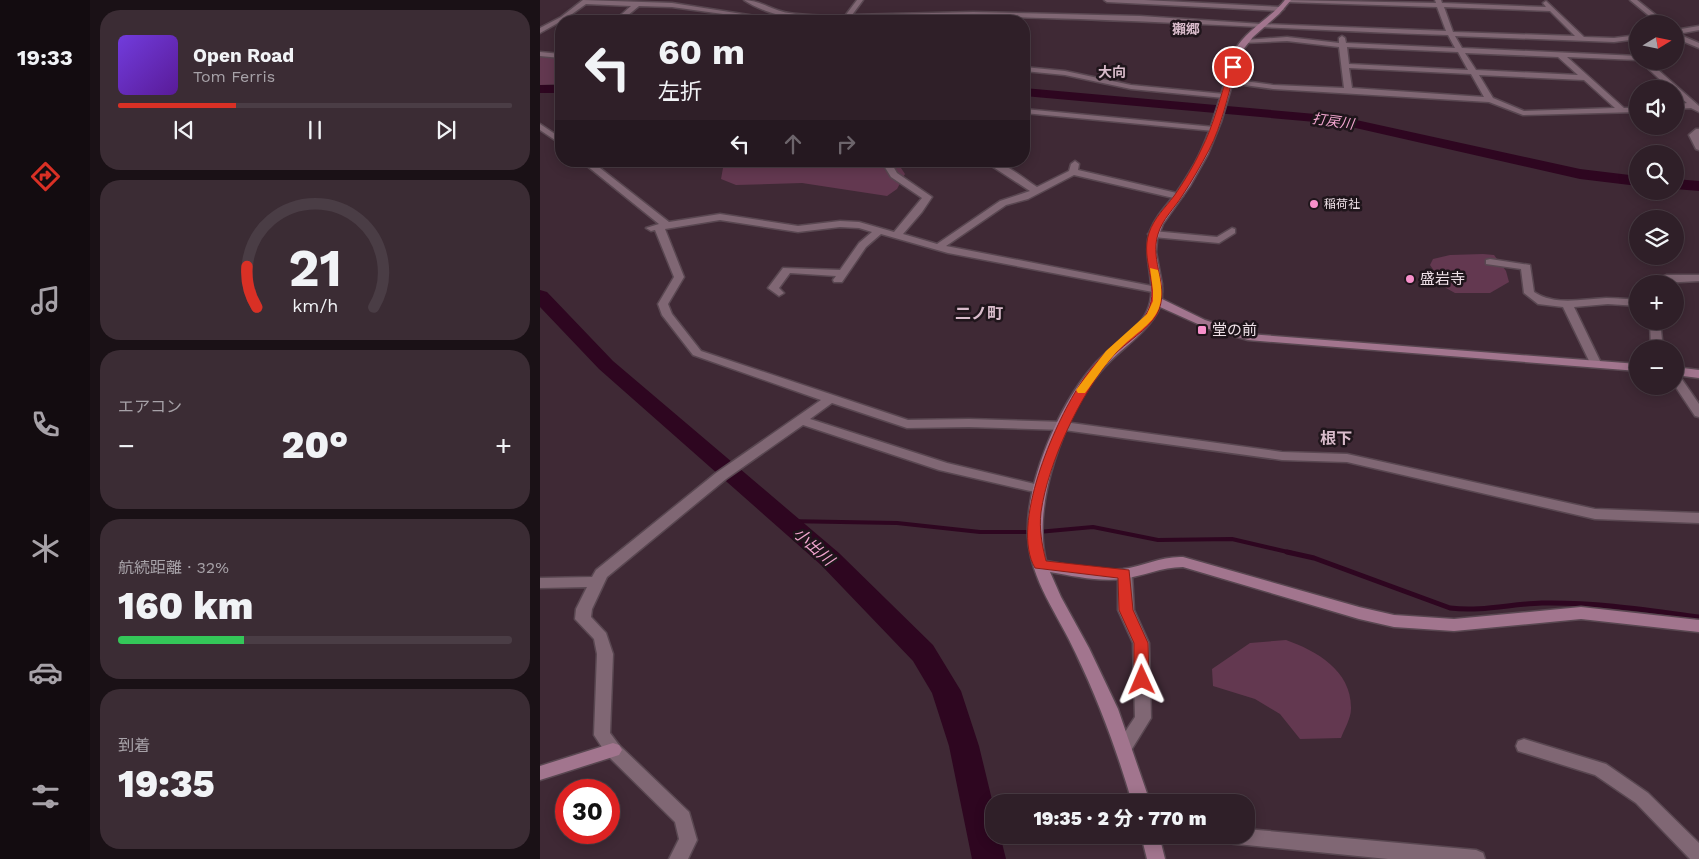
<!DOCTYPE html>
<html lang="ja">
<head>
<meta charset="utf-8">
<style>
	:root { --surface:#2f1f28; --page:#3b2c34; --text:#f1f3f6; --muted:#a7a2a8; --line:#4a3d45; --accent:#d93025 }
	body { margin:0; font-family:"Work Sans","Noto Sans JP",sans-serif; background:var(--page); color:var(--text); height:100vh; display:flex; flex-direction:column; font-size:19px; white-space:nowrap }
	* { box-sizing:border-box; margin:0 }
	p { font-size:16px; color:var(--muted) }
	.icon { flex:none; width:28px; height:28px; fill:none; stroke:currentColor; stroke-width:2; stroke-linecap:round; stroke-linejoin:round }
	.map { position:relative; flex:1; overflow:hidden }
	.panel { display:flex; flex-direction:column; gap:10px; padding:10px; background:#1a1116; width:450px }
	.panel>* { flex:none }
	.top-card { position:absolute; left:15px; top:15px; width:475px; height:152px; border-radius:20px; box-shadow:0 2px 12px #0003,0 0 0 1px var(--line); background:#2f1f28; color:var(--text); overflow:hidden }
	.needle { width:32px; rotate:80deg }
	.tools { position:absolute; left:1089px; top:15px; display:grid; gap:10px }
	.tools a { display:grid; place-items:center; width:55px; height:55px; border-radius:50%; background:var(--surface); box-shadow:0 2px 12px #0003,0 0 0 1px var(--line); font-size:25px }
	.speed { position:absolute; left:15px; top:779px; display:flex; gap:10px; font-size:25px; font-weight:700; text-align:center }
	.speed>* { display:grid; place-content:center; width:65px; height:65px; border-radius:50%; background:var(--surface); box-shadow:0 2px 12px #0003,0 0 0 1px var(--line); line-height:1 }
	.speed .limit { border:8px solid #d22; background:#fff; color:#111 }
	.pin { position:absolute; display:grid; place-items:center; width:42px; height:42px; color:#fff; margin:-21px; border:2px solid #fff; border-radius:50%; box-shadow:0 1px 5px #0007 }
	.me { position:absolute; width:55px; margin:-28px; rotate:359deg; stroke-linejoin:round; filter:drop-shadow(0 0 4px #0008) }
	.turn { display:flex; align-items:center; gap:18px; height:105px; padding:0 20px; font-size:22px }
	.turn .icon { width:65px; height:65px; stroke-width:2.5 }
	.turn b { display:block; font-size:35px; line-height:42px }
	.lanes { display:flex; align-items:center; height:48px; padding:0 20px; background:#0003; justify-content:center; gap:25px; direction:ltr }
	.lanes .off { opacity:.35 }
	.big { font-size:38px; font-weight:800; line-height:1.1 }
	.panel .card { flex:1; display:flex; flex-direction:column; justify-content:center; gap:8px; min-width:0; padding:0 18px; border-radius:20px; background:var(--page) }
	.panel .dial { align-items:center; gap:0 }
	.dial svg { height:130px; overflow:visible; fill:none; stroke:var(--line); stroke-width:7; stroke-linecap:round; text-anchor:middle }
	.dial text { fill:var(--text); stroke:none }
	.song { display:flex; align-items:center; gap:15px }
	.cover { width:60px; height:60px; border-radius:8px; background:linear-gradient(135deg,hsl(260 70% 55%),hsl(270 70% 35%)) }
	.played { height:5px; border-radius:2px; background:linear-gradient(90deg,var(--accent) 30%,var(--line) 30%) }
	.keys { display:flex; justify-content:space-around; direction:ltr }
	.heat { display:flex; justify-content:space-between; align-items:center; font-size:28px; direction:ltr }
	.charge { height:8px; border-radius:4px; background:linear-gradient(90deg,#34c759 32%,var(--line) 0) }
	.trip { position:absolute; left:445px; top:794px; width:270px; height:50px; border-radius:20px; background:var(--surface); box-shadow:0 2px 12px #0003,0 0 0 1px var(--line); font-weight:800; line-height:50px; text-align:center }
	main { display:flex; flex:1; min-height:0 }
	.dock { display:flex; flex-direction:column; width:90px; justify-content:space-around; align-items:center; background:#130c10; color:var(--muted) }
	.dock .icon { width:35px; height:35px }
	.dock .current { color:var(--accent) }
	.dock b { font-size:22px; color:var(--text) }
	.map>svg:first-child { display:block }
	.green { fill:#633850 }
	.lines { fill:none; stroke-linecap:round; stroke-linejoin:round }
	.stream-far1 { stroke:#2e0620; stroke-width:4 }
	.stream { stroke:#2e0620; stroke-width:5 }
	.river { fill:#2e0620; fill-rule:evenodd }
	.street-casing { stroke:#594751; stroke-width:3 }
	.secondary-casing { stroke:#594751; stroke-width:3 }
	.street { fill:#806774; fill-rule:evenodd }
	.secondary { fill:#a2758e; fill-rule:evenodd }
	.route { fill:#d93025; stroke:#8d1f18 }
	.slow { fill:#f59e0b }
	.poi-dot { fill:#f890cb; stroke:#1f151b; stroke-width:2 }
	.labels { text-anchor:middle; stroke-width:5; stroke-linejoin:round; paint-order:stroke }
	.far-poi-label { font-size:12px; fill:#eee0e7; stroke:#1f151b; text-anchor:start }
	.far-neighbourhood-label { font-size:14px; font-weight:bold; fill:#d9bccb; stroke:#1f151b }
	.far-water-label { font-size:14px; font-style:italic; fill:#f1a5ce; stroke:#1f151b }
	.poi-label { font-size:15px; fill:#eee0e7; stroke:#1f151b; text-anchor:start }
	.neighbourhood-label { font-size:16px; font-weight:bold; fill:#d9bccb; stroke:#1f151b }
	.water-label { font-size:16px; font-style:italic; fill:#f1a5ce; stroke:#1f151b }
</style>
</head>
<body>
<main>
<nav class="dock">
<b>19:33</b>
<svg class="icon current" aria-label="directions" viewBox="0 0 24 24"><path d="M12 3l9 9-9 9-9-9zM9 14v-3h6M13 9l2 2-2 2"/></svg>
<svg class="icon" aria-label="music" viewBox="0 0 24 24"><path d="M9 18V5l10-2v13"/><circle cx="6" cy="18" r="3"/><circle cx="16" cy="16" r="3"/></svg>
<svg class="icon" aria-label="phone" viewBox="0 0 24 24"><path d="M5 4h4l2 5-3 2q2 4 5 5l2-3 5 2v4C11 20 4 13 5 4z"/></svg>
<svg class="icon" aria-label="climate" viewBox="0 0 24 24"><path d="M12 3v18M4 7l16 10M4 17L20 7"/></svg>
<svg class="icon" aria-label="car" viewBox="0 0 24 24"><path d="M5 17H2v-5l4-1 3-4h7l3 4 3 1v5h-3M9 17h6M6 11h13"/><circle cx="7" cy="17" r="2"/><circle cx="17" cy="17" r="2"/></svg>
<svg class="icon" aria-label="filters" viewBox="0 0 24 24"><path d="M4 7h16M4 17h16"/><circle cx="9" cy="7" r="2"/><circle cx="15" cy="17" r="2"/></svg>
</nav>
<section class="panel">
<div class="card">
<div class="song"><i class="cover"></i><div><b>Open Road</b><p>Tom Ferris</p></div></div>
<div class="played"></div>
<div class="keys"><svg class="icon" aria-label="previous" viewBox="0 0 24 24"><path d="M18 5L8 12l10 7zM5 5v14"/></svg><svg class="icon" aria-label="pause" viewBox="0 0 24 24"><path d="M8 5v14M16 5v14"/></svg><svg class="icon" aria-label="next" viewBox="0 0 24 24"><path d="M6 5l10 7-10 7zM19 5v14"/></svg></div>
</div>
<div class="card dial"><svg viewBox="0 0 100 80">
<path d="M14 69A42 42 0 1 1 86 69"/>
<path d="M14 69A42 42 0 0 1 8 44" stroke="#d93025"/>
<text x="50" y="56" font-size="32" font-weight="700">21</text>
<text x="50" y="72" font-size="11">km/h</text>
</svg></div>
<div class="card"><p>エアコン</p>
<div class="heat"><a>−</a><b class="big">20°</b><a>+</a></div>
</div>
<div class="card"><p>航続距離 · 32%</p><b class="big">160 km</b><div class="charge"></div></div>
<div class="card"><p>到着</p><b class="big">19:35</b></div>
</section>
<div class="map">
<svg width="1159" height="859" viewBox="0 0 1159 859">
	<rect width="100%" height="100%" fill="#3f2935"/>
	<g class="green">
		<path d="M 0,55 L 21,57 L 21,84 L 0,85 Z"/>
		<path d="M 192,161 L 344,161 L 361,168 L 365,174 L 357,189 L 347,196 L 262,183 L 196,185 L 181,179 L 183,168 Z"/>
		<path d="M 943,254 L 954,255 L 966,271 L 969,282 L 950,293 L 915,293 L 906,288 L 890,265 L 893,259 L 910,255 Z"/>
		<path d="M 746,640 C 777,651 812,671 811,709 C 811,718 804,730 801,738 L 760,739 L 740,714 L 715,699 L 673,686 L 672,669 L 710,643 Z"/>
	</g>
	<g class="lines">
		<g class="stream-far1">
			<path d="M 245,521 L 357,523 L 440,532 L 491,532"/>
			<path d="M 498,532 L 553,527 L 618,540 L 692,539 L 752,553"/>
		</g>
		<path class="stream" d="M 747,552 L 774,558 L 910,608 C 941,612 971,604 1002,603 C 1055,602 1107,610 1159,617"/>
		<g class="river">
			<rect x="0" y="85" width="21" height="8"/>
			<path d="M 484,88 L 798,116 L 1040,169 L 1098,176 L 1098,186 L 1040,179 L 798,124 L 484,96 Z"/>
			<path d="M 1135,179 L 1159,181 L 1159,191 L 1135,189 Z"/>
			<path d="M 0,290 L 7,292 L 73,361 L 299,553 L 393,645 L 421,691 L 439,746 L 454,808 L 454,835 L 460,835 L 466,859 L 432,859 L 409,746 L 392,693 L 373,661 L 281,565 L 59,369 L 0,307 Z"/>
		</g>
		<defs>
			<g id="street">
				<path d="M 43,0 L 132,3 L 215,16 L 212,18 L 132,7 L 99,6 L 81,21 L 74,21 L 91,6 L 46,4 L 25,19 L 0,33 L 0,28 L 21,17 Z"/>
				<path d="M 204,0 C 220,0 233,11 249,13 C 268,16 287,16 305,16 L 317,0 L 323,0 L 312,15 L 433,12 L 600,16 L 722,24 L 906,31 L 897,7 L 747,2 L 744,0 L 896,3 L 895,0 L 901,0 L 902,3 L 1006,7 L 1003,3 L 1006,1 L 1044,37 L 1074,38 L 1098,35 L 1098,39 L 1074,42 L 915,36 L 922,48 L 1098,56 L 1098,60 L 1027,57 L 1084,108 L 1098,108 L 1098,112 L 983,115 L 949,102 L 733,89 L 689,83 L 685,81 L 689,79 L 733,85 L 804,88 L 799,47 L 747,41 L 703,43 L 703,41 L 705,40 L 747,37 L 799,43 L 799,38 L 802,36 L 805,38 L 806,43 L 915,48 L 908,35 C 759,30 610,20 461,17 C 391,15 320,24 250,17 C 236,16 214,7 204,0 ZM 904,7 L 1010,11 L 1035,36 L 913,32 ZM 807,47 L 918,52 L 928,70 L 809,64 ZM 925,53 L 1018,57 L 1038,75 L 936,70 ZM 809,68 L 931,74 L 944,97 L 812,88 ZM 939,75 L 1044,80 L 1075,108 L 984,111 L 953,98 Z"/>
				<path d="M 564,0 L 604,0 L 741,7 L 744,9 L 741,11 L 567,2 Z"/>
				<path d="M 1090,0 L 1097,0 L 1127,24 L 1119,24 Z"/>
				<path d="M 1159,26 L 1159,30 L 1138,34 L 1159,43 L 1159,48 L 1135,38 L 1135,30 Z"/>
				<path d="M 0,52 L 21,54 L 21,58 L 0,56 Z"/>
				<path d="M 1100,61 L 1108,61 L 1159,106 L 1159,112 L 1151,108 L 1135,109 L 1135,105 L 1147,103 L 1135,93 L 1135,89 L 1130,89 Z"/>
				<path d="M 484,67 L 525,71 L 591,85 L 684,94 L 688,96 L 684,98 L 591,89 L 525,75 L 484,71 Z"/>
				<path d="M 484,109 L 674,127 L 678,129 L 674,131 L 484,113 Z"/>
				<path d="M 0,124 L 21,138 L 21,144 L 0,130 Z"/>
				<path d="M 1156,129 L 1159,129 L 1159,150 L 1156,149 L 1149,135 Z"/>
				<path d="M 41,161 L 51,161 L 129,222 L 180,214 L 258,226 L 300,221 L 319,222 L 354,232 L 382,198 L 351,177 L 341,161 L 350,161 L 357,173 L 392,197 L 382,212 L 363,234 L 397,244 L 460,201 L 490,191 L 444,161 C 465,161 480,176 497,187 L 529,171 L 531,164 L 535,161 L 539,164 L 538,170 L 641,194 L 643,196 L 638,199 L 534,175 L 488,199 L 466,205 L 406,246 L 622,288 L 622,292 L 618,293 L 408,253 L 341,234 L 326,247 L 302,282 L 294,282 L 293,280 L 296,276 L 250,273 L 239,288 L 244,293 L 239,296 L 228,288 L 243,268 L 300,270 L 319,243 L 332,232 L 319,228 L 300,227 L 258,232 L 180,220 L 125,229 L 144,277 L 128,304 L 132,314 L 161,351 L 368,420 L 429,419 L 524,422 L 742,452 L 807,454 L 1055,509 L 1159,513 L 1159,523 L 1055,519 L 807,462 L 742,460 L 524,430 L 429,427 L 367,428 L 292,403 L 270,419 L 407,463 L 499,485 L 506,489 L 499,493 L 399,470 L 263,425 L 186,479 L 67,577 L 52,609 L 51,617 L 66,633 L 73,654 L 70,733 L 79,745 L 149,812 L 157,840 L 148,859 L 129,859 L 139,839 L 135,822 L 67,755 L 54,735 L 57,654 L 54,639 L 35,619 L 36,609 L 47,587 L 0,588 L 0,578 L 52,577 L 56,570 L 176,473 L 281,400 L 153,355 L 122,315 L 118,304 L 134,277 L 115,230 L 111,231 L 106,228 L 119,224 Z"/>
				<path d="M 692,228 L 695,229 L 695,233 L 679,243 L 613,237 L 608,234 L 613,231 L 677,237 Z"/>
				<path d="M 950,259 L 990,265 L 994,292 C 1015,306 1042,299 1066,298 C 1077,298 1087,299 1098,300 L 1098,306 L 1068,304 L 1034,307 L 1062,365 L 1060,367 L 1052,367 L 1023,307 L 998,304 L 984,293 L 981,269 L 946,264 L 946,260 Z"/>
				<path d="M 1127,275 L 1159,275 L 1159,281 L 1103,284 Z"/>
				<path d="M 1110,321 L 1120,321 L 1123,349 L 1111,349 Z"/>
				<path d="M 1135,373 L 1139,375 L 1159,404 L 1159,417 L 1155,416 L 1135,386 Z"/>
				<path d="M 585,569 L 590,570 L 592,574 L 594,610 L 609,643 L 611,718 L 590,752 L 584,754 L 578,752 L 575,747 L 595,717 L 593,643 L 578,610 L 578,574 L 580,570 Z"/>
				<path d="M 984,739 L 1066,764 L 1108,793 L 1159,843 L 1159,859 L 1150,859 L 1096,803 L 1055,775 L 978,751 L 976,746 L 978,741 Z"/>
				<path d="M 706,829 L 936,850 L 943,853 L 945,859 L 848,859 L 686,843 L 680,841 L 677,835 L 706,835 Z"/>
			</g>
			<g id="secondary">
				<path d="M 745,0 L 751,0 L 739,14 L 713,37 L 702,51 L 681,122 L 668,154 L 650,186 L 623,224 L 617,240 L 616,252 L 622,284 L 622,299 L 665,320 L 708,334 L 1098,364 L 1098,371 L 708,340 L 669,329 L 620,307 C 607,335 580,348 561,371 C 524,415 492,504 506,561 C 531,565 558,572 583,569 C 604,566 622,556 643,557 L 819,607 L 854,615 L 914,619 L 1041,607 L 1159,620 L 1159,632 L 1041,619 L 914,631 L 854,627 L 819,619 L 643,567 C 621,567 604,576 583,579 C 559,582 533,576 510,572 L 521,597 L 549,648 L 578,709 L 610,802 L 592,802 C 577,751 559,702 536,654 C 519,616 490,580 488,537 C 485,484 518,406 553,366 C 569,346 596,335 607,311 C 619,286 601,258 610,231 C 615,218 624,208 633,197 C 641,187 648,175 655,163 C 669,137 676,110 685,82 C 688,72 689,61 694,52 C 705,30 730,19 745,0 Z"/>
				<path d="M 1135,367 L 1159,370 L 1159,378 L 1135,375 Z"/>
				<path d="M 73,743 L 79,745 L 82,750 L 79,755 L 0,780 L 0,766 Z"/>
				<path d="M 601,835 L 619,835 L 625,859 L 607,859 Z"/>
			</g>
		</defs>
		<use href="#street" class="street-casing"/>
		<use href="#secondary" class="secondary-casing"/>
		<use href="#street" class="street"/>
		<use href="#secondary" class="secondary"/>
	</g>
	<path class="route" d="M 693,65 L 696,67 C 688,94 682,125 669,150 C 661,165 652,181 642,196 C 634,209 623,218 618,234 C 609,262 631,287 617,314 C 609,329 585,343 573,356 C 540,394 508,463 501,512 C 499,529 502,545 506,561 L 589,570 L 593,610 L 608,643 L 609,680 L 607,684 L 596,684 L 594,680 L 594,643 L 579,610 L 578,578 L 495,568 C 470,525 514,425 539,386 C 546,374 556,363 565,353 C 576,340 601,326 608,311 C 620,285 600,260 609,233 C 614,218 625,208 634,196 C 644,182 654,165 661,150 C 674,125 681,94 690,67 Z"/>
	<path class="slow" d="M 610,268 L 618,270 C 631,322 604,322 574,355 C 563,367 555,380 545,393 L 538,393 L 536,390 L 566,351 L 607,314 L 613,301 L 613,290 Z"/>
	<g class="poi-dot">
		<circle cx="774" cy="204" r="5"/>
		<circle cx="870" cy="279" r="5"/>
		<rect x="657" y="325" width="10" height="10" rx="2.5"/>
	</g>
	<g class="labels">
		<g class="far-poi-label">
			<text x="784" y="208">稲荷社</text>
		</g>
		<g class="far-neighbourhood-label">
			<text x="646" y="34">獺郷</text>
			<text x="572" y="77">大向</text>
		</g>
		<g class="far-water-label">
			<text transform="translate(793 121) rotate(8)" y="5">打戻川</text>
		</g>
		<g class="poi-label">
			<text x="880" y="284">盛岩寺</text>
			<text x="672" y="335">堂の前</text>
		</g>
		<g class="neighbourhood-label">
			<text x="439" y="319">二ノ町</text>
			<text x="796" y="444">根下</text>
		</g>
		<g class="water-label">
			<text transform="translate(274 546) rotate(42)" y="6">小出川</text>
		</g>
	</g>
</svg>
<div class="tools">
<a><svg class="needle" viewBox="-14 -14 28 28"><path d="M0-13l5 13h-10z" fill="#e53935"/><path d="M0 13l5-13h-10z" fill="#a7a2a8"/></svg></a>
<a><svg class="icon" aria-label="sound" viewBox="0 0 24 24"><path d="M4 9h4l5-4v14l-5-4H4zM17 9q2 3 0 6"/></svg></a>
<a><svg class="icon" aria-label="search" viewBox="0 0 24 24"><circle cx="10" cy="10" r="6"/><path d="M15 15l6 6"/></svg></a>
<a><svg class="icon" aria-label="layers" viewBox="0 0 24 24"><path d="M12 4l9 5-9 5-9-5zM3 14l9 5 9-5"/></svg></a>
<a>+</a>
<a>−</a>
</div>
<div class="speed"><div class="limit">30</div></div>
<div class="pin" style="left:693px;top:67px;background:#d93025"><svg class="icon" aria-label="arrive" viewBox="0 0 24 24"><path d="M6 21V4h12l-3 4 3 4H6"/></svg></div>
<svg class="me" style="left:602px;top:680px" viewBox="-20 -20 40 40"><path d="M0-17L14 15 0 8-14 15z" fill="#d93025" stroke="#fff" stroke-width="4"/></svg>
<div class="trip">19:35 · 2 分 · 770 m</div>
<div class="top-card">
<div class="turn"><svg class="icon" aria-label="left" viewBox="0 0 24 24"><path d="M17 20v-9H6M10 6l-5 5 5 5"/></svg><div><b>60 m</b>左折</div></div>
<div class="lanes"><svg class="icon" aria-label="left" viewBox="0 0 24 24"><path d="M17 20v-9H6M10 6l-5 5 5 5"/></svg><svg class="icon off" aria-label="ahead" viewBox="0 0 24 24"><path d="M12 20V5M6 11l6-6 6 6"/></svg><svg class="icon off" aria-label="right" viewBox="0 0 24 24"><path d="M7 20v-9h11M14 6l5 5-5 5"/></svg></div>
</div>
</div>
</main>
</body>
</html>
